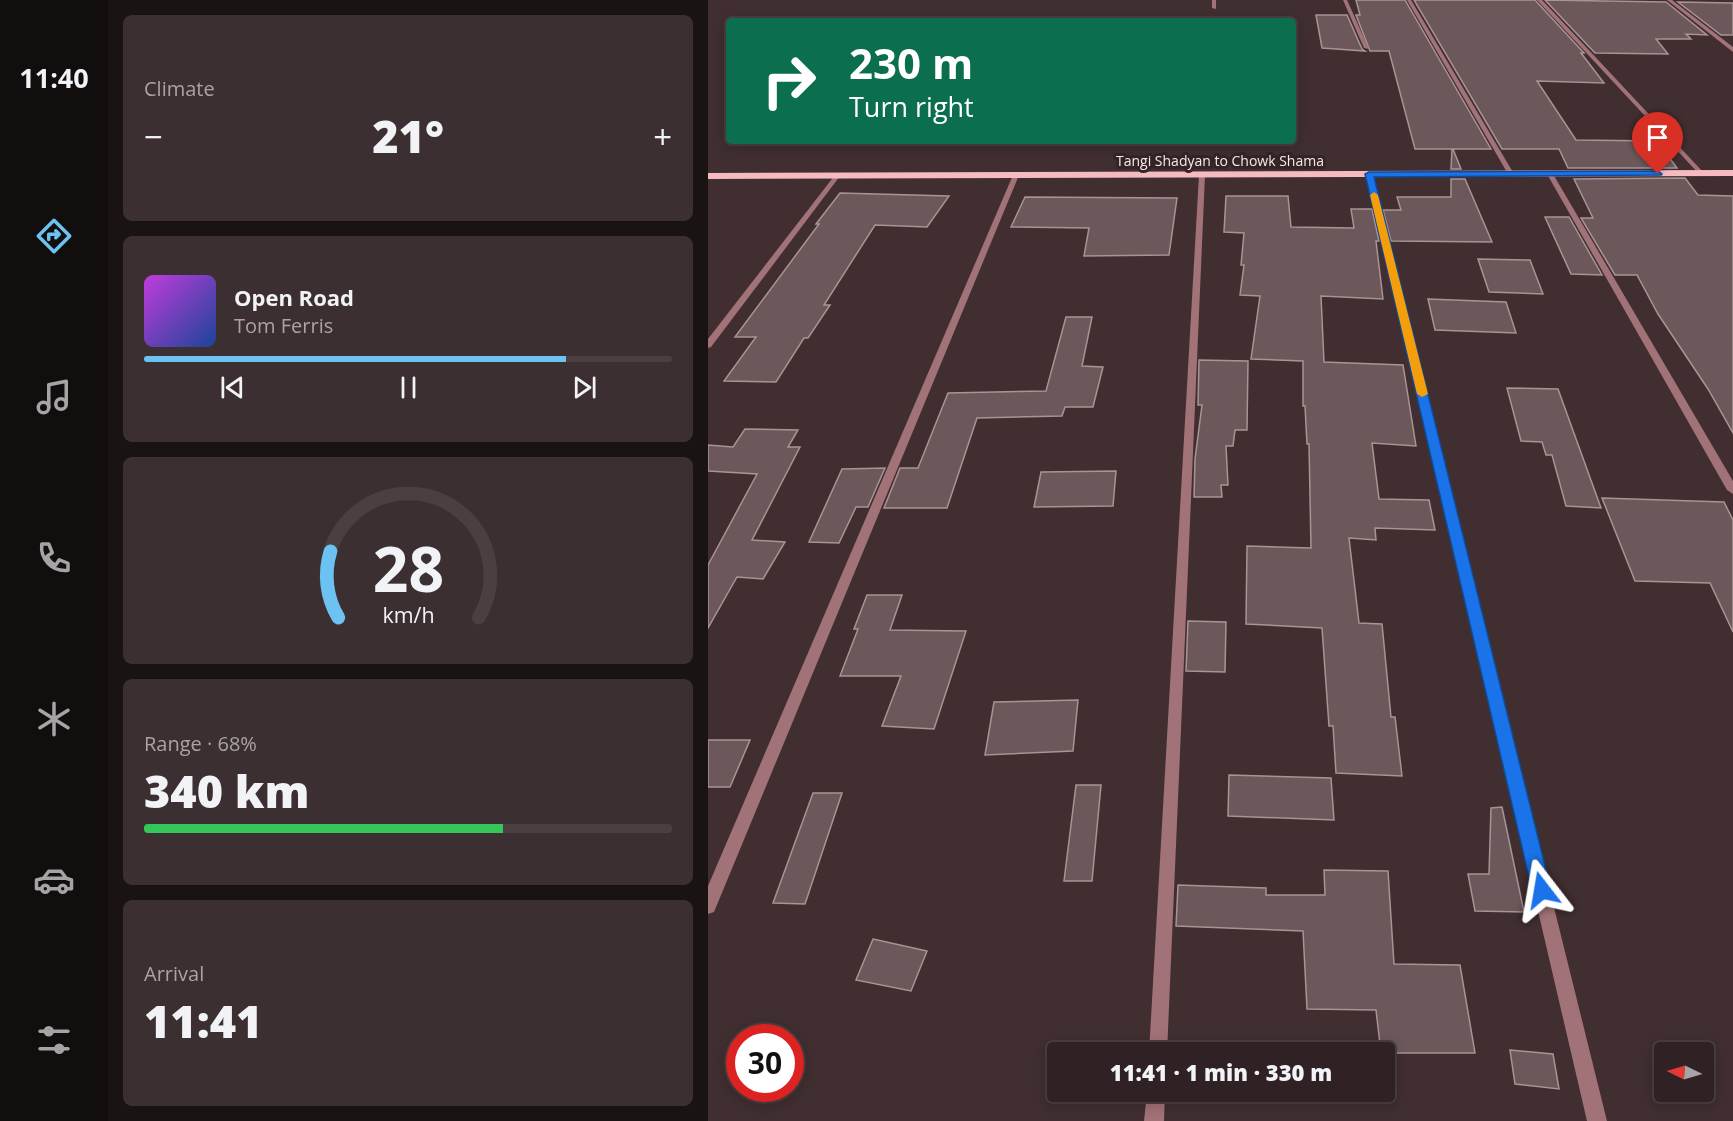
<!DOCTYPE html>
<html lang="en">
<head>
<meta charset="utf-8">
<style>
	:root { --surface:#302224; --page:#3c2f31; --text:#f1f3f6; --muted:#a8a4a6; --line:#4b3f41; --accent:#6cc3f2 }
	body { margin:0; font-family:"Open Sans",sans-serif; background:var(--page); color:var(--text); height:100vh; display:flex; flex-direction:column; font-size:22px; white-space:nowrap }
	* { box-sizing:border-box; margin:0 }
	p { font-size:20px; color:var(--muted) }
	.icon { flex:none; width:33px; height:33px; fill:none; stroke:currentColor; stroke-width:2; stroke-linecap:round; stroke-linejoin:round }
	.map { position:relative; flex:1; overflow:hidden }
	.side { display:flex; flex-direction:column; gap:15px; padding:15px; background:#1a1314; width:600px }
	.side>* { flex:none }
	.top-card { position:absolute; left:18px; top:18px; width:570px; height:126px; border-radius:6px; box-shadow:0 3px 15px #0003,0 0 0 2px var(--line); background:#0b6e4f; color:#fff; overflow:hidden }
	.needle { width:39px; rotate:275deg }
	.buttons { position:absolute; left:946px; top:1042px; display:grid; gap:12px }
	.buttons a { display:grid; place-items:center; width:60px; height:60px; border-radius:6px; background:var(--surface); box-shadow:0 3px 15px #0003,0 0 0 2px var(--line); font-size:30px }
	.speed { position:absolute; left:18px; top:1024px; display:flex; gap:12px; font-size:30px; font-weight:700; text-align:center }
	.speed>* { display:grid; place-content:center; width:78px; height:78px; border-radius:50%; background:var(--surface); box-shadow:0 3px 15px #0003,0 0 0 2px var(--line); line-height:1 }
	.speed .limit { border:9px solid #d22; background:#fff; color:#111 }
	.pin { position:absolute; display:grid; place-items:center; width:51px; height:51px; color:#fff; margin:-62px -26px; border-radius:50% 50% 50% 0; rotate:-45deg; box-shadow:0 0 6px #0007 }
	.pin .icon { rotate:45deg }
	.me { position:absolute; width:66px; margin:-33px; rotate:346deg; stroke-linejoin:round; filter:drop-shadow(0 0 4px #0008) }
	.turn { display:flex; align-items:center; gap:21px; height:126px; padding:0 24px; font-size:27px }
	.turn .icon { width:78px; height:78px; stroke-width:2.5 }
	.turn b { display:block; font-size:42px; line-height:51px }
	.big { font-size:45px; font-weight:800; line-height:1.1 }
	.side .tile { flex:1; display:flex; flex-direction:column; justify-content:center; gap:9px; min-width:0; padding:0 21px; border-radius:9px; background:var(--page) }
	.side .dial { align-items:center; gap:0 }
	.dial svg { height:156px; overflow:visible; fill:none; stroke:var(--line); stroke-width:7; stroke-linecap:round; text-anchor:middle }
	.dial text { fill:var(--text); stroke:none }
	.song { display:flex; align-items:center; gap:18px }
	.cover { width:72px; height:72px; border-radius:9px; background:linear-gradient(135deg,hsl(290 70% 55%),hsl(220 70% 35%)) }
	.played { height:6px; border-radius:3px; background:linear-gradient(90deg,var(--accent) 80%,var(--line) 80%) }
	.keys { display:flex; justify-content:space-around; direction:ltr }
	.heat { display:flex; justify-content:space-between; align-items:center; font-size:33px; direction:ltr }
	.charge { height:9px; border-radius:4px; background:linear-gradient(90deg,#34c759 68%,var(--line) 0) }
	.trip { position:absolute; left:339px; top:1042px; width:348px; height:60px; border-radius:6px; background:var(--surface); box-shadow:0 3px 15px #0003,0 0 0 2px var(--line); font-weight:800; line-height:60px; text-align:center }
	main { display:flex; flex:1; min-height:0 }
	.tab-bar { display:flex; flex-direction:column; width:108px; justify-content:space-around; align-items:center; background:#130e0e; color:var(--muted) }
	.tab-bar .icon { width:42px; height:42px }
	.tab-bar .current { color:var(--accent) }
	.tab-bar b { font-size:27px; color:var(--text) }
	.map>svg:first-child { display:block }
	.building { fill:#6c585a; stroke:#a89395; stroke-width:1.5 }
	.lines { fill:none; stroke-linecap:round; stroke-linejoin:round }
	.street { fill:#a17277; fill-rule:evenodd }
	.primary { fill:#f6bbc1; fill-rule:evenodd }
	.route { fill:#1a73e8; stroke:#114b97; stroke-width:1.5 }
	.slow { fill:#f59e0b }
	.labels { text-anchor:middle; stroke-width:6; stroke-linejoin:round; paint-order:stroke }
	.far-street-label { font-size:14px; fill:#f6eaeb; stroke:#352426 }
</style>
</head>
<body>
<main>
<nav class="tab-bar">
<b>11:40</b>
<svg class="icon current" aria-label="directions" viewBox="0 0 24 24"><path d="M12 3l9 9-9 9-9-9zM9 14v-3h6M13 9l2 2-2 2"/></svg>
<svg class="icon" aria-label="music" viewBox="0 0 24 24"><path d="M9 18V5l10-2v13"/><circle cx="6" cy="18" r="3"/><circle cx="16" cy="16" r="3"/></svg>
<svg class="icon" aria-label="phone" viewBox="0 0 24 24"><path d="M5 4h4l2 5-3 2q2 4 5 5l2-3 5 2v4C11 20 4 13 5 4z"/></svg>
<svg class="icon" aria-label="climate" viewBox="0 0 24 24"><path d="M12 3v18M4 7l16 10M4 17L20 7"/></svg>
<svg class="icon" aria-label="car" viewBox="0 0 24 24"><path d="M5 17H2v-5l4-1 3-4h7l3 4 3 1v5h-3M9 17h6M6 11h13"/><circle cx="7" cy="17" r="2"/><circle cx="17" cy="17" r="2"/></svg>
<svg class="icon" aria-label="filters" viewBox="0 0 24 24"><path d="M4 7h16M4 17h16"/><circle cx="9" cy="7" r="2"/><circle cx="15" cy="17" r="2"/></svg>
</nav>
<section class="side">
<div class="tile"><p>Climate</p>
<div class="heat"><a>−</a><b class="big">21°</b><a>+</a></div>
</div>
<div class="tile">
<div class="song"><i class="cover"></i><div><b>Open Road</b><p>Tom Ferris</p></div></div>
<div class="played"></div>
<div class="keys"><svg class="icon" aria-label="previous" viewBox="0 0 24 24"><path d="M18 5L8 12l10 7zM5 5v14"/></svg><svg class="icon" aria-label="pause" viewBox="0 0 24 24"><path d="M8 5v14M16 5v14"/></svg><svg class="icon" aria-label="next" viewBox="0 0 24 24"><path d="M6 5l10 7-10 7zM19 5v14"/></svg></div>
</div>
<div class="tile dial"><svg viewBox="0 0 100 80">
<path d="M14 69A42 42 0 1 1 86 69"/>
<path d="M14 69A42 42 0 0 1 10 35" stroke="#6cc3f2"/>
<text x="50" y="56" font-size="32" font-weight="700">28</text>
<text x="50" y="72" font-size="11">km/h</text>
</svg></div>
<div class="tile"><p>Range · 68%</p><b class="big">340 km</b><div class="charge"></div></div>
<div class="tile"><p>Arrival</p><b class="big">11:41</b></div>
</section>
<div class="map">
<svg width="1025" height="1121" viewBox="0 0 1025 1121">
	<rect width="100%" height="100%" fill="#402e30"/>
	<g class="building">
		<path d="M 648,0 L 697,0 L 783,149 L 745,149 L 753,169 L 743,169 L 744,149 L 707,149 L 681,51 L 662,51 L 648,15 L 652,15 Z"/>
		<path d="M 706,0 L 827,0 L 876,53 L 873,53 L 896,83 L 829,81 L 868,140 L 949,141 L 969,168 L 860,168 L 851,149 L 794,149 Z"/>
		<path d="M 837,0 L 958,2 L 999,35 L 978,34 L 983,39 L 948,39 L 960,54 L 887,53 Z"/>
		<path d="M 970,2 L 1025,3 L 1025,35 L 1013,35 Z"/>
		<path d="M 608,15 L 639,15 L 654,49 L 657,51 L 614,48 Z"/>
		<path d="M 977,178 L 990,195 L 1025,196 L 1025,433 L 1000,389 L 950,314 L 929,275 L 907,275 L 873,218 L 885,218 L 866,179 Z"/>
		<path d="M 743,179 L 757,179 L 784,242 L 683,241 L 675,210 L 693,210 L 689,197 L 743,197 Z"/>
		<path d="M 132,193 L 241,196 L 219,227 L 167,225 L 116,305 L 122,305 L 100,338 L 96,338 L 68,382 L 16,381 L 48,337 L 27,337 L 111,224 L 108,224 Z"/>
		<path d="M 518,196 L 580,196 L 583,227 L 646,228 L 643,209 L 664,209 L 671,241 L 668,241 L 675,299 L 613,296 L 616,362 L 695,365 L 708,446 L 664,443 L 671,499 L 721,500 L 727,530 L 667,528 L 668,540 L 641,538 L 651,623 L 674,624 L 683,717 L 687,717 L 694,776 L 628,773 L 625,726 L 621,726 L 614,628 L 538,624 L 539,546 L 603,548 L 601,444 L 599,444 L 597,406 L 595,406 L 595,361 L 543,359 L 552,296 L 532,295 L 536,265 L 533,265 L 536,233 L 516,232 Z"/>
		<path d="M 317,197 L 469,198 L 461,255 L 376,256 L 381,228 L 303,227 Z"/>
		<path d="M 837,217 L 861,217 L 894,275 L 863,274 Z"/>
		<path d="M 770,259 L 822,260 L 835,294 L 781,292 Z"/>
		<path d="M 720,299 L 798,302 L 808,333 L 727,330 Z"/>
		<path d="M 358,317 L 384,317 L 374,366 L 395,367 L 385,407 L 357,407 L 354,416 L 269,418 L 239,508 L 176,508 L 192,468 L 210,468 L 240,393 L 338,391 Z"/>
		<path d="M 491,360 L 540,361 L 539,430 L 527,430 L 525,446 L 518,446 L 520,485 L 513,485 L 514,497 L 486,497 L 487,459 L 494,405 L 490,405 Z"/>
		<path d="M 799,388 L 850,389 L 893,508 L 858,506 L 844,455 L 838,455 L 834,442 L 813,441 Z"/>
		<path d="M 37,429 L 90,430 L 80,447 L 92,447 L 44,540 L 77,542 L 55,579 L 29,577 L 0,628 L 0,565 L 49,474 L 0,471 L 0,445 L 25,447 Z"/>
		<path d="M 177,468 L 160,507 L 148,507 L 131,543 L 101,542 L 134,469 Z"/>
		<path d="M 408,471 L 405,506 L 326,507 L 333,472 Z"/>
		<path d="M 894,498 L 1016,502 L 1025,520 L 1025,632 L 1002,583 L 927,581 Z"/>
		<path d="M 159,595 L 194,595 L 182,630 L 258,631 L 226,729 L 174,726 L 193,676 L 132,676 L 150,629 L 146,629 Z"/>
		<path d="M 480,621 L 518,622 L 517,672 L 478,671 Z"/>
		<path d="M 370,700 L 365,751 L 277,755 L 286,702 Z"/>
		<path d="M 0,740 L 42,740 L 22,787 L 0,787 Z"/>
		<path d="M 521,775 L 623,778 L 626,820 L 520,816 Z"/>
		<path d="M 368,785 L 393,785 L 384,881 L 356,881 Z"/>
		<path d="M 105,793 L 134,793 L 97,904 L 65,903 Z"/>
		<path d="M 794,807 L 816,912 L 767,911 L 760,874 L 781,874 L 783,808 Z"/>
		<path d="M 616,870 L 680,871 L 686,964 L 752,965 L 767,1053 L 673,1053 L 668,1010 L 599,1009 L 595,931 L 468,926 L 470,885 L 558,888 L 558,895 L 617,895 Z"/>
		<path d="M 165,939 L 219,951 L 203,991 L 148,980 Z"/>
		<path d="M 802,1050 L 845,1054 L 851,1089 L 807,1084 Z"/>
	</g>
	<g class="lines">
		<g class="street">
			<path d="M 504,0 L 508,0 L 508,9 L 504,8 Z"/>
			<path d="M 635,0 L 639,0 L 661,49 L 656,48 Z"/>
			<path d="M 699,0 L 703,0 L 806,174 L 805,175 L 800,174 Z"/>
			<path d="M 829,0 L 834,0 L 996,173 L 996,175 L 992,175 Z"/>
			<path d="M 959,0 L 964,0 L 1025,47 L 1025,52 Z"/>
			<path d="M 661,172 L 664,174 L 899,1121 L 879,1121 L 658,174 Z"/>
			<path d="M 308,173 L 311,175 L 6,912 L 0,914 L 0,886 L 305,175 Z"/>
			<path d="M 494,173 L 497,175 L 459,1053 L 441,1053 L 491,175 Z"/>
			<path d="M 840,173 L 845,174 L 1025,481 L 1025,494 L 1019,490 L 839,174 Z"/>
			<path d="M 127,175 L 132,176 L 3,347 L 0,348 L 0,339 Z"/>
			<path d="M 439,1092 L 457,1092 L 456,1121 L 436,1121 Z"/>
		</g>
		<path class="primary" d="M 1025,170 L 1025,176 L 0,179 L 0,173 Z"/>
	</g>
	<path class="route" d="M 950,171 L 954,174 L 953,175 L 666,177 L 843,890 L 840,897 L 834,899 L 827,897 L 824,890 L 657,174 L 661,172 Z"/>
	<path class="slow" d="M 666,192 L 670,195 L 720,394 L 714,397 L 709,394 L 662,195 Z"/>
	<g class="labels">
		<g class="far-street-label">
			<text x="512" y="166">Tangi Shadyan to Chowk Shama</text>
		</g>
	</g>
</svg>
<div class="buttons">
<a><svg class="needle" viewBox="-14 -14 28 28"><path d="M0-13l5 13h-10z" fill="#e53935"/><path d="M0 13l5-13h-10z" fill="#a8a4a6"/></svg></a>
</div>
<div class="speed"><div class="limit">30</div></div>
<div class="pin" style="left:950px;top:174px;background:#d93025"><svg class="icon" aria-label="arrive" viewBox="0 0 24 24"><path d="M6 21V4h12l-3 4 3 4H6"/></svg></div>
<svg class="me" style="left:834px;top:890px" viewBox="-20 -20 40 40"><path d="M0-17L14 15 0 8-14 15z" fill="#1a73e8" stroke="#fff" stroke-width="4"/></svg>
<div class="trip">11:41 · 1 min · 330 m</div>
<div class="top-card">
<div class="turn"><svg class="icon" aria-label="right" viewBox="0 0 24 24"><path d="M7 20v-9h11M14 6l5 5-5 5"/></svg><div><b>230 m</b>Turn right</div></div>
</div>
</div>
</main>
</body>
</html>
